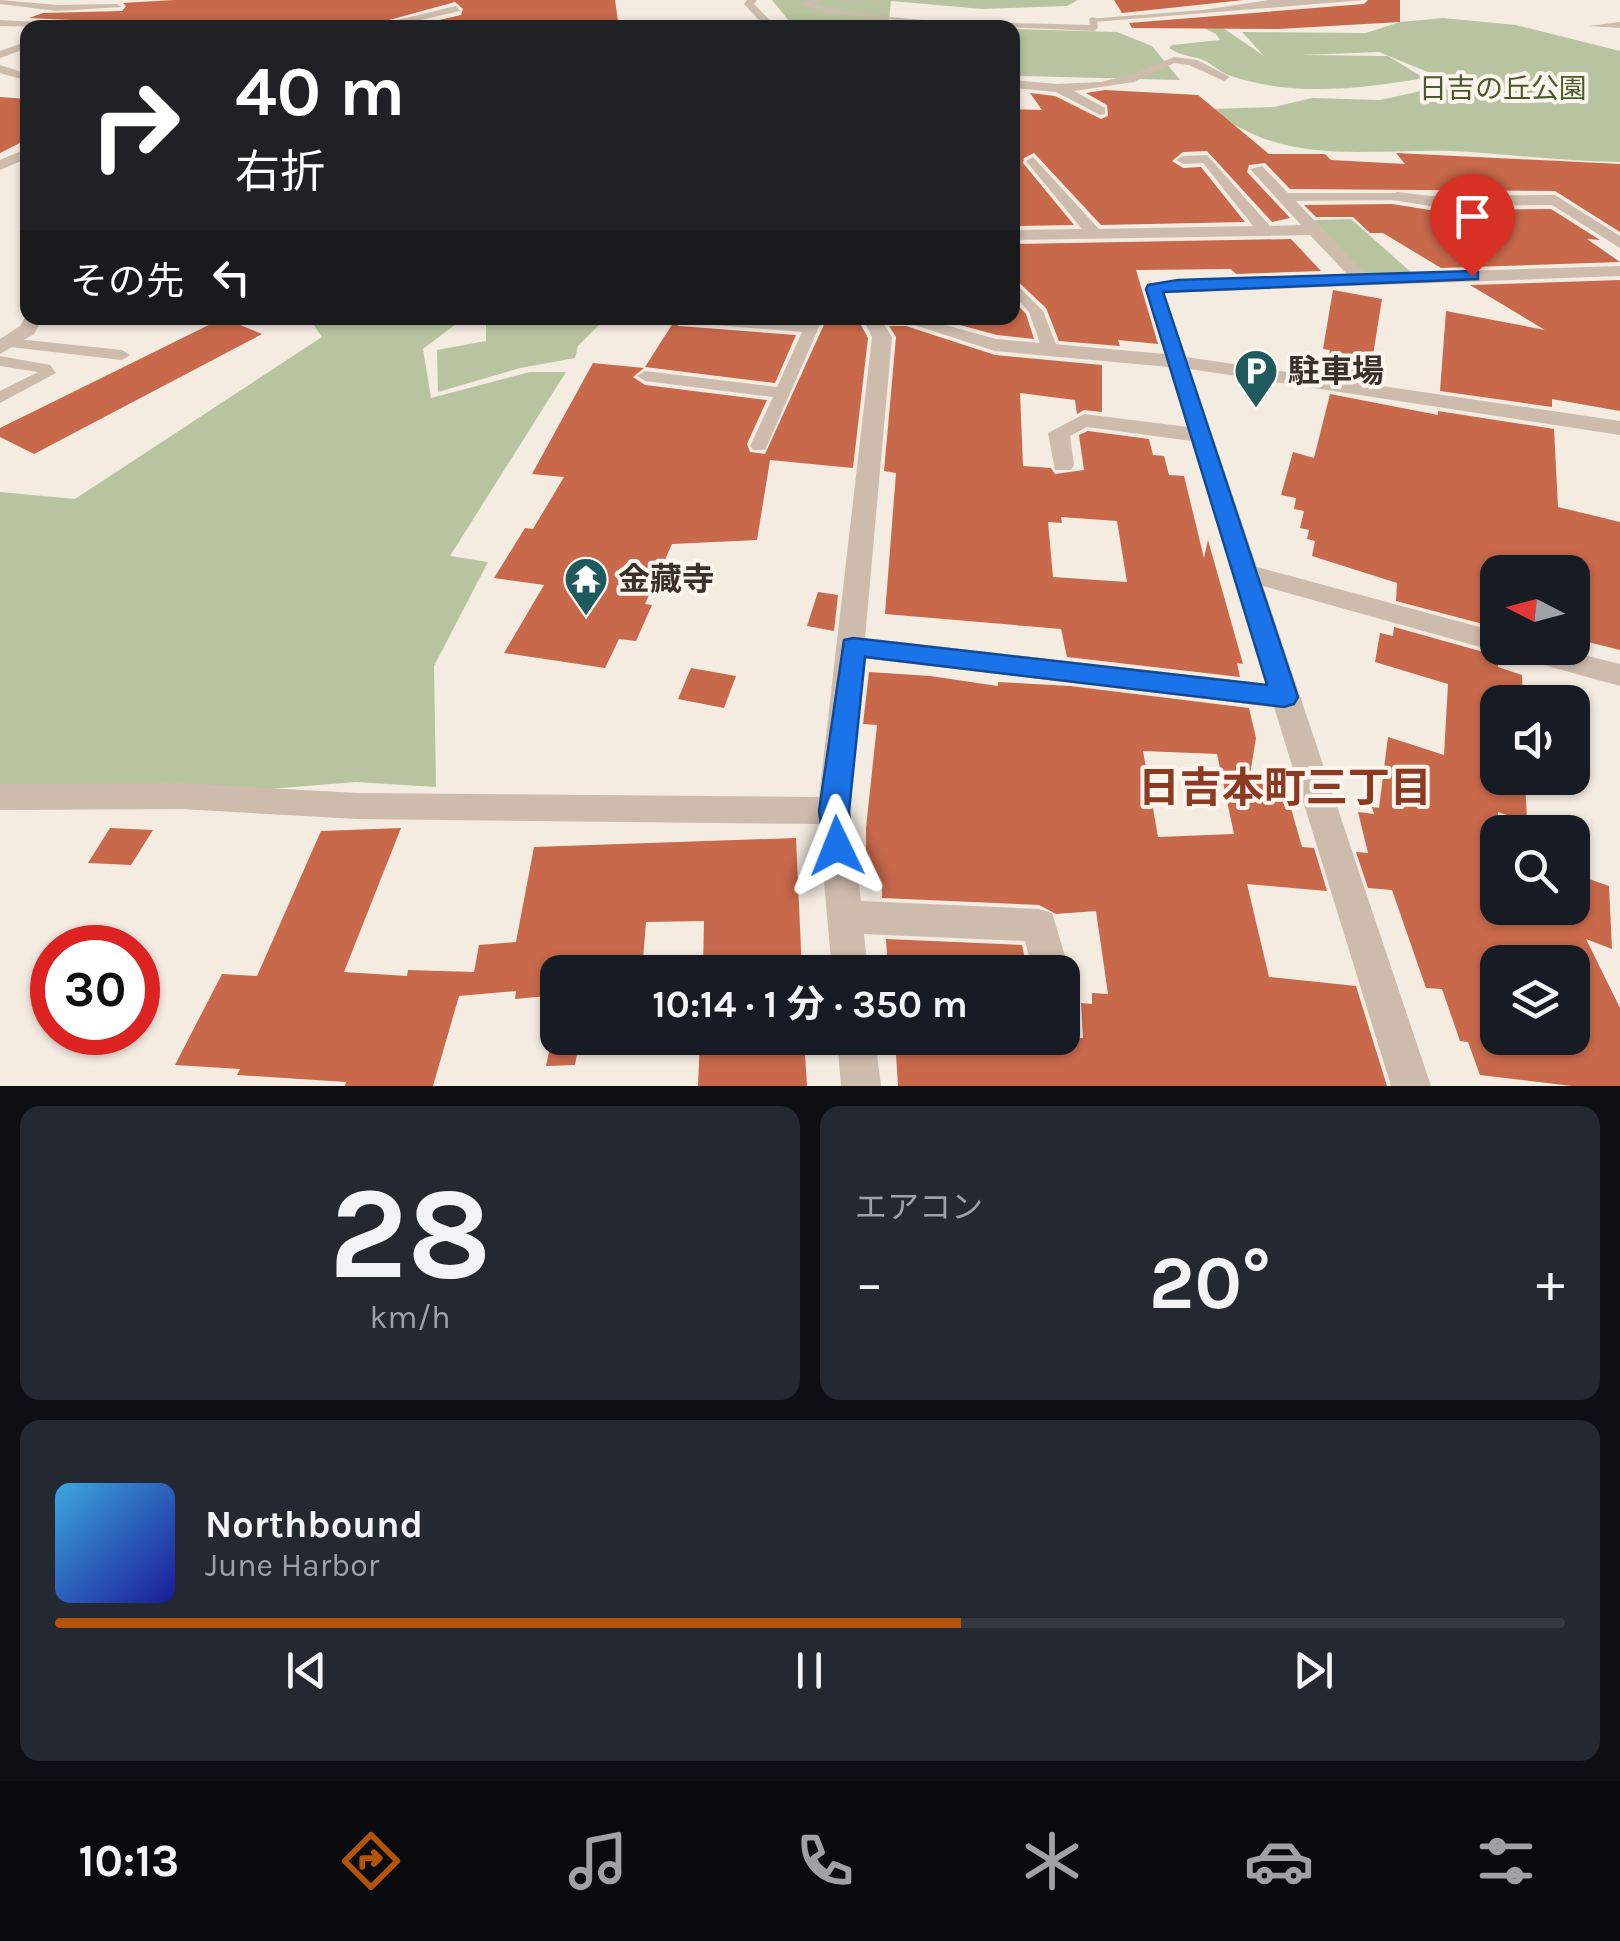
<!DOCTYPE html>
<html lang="ja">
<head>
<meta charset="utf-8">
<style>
	:root { --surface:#171b24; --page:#242831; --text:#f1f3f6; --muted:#9ea1a6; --line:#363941; --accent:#b45309 }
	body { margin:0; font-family:Karla,"Noto Sans JP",sans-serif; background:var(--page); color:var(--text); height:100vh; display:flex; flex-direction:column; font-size:38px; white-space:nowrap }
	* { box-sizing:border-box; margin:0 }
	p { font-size:32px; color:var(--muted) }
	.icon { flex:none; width:55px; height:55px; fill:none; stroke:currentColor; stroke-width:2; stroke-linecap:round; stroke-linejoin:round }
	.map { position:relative; height:1086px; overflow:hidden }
	.side { display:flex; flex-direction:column; gap:20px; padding:20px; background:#0d0f14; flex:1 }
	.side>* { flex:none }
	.hud { position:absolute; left:20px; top:20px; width:1000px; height:305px; border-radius:20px; box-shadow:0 2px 8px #0004; background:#202124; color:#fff; overflow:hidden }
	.needle { width:65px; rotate:276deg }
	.tools { position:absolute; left:1480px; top:555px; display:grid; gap:20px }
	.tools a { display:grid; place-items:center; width:110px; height:110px; border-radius:20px; background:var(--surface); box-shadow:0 2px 8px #0004; font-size:50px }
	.speed { position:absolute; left:30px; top:925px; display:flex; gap:20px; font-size:50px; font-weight:700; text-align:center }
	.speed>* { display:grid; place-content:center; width:130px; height:130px; border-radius:50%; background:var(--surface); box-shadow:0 2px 8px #0004; line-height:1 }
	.speed .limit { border:15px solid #d22; background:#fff; color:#111 }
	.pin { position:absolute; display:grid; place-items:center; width:85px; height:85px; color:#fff; margin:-102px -42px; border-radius:50% 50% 50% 0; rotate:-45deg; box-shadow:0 0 10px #0007 }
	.pin .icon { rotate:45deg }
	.me { position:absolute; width:110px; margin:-55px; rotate:358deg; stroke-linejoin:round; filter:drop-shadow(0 0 8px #0008) }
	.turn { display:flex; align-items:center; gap:35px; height:210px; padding:0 50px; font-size:45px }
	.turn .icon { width:130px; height:130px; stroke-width:2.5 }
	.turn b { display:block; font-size:70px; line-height:85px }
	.then { display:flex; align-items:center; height:95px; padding:0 50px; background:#0003; gap:20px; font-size:38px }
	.big { font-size:75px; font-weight:700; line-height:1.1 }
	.side .card { flex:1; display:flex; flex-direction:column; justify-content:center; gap:15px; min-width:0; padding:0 35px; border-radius:20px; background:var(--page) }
	.side .dial { align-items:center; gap:0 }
	.dial b { font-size:130px; line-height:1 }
	.song { display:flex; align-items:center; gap:30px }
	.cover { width:120px; height:120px; border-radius:15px; background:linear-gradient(135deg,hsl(200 70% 55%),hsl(240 70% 35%)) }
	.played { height:10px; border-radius:5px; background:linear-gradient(90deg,var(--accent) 60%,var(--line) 60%) }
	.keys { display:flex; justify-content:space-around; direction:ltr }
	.heat { display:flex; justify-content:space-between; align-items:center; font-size:55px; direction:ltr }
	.side .tiles { flex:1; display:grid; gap:20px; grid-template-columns:1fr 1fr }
	.card:last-child { grid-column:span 2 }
	.trip { position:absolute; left:540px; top:955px; width:540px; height:100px; border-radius:20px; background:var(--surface); box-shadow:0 2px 8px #0004; font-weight:700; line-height:100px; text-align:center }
	.tabs { display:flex; height:160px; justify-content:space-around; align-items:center; background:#090b0e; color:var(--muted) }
	.tabs .icon { width:70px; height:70px }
	.tabs .current { color:var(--accent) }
	.tabs b { font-size:45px; color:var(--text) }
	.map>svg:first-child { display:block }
	.green { fill:#b8c4a0 }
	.building { fill:#c8694b; fill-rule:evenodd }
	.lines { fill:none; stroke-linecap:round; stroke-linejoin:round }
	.service { fill:#cdbbac; fill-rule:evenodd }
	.minor { fill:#cdbbac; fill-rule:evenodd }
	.route { fill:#1a73e8; stroke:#114b97; stroke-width:2.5 }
	.labels { text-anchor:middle; stroke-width:8; stroke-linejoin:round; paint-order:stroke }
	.far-park-label { font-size:28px; fill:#4a5a2e; stroke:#fbf5ee }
	.poi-label { font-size:32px; font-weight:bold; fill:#3b302b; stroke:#fbf5ee; text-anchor:start }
	.near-neighbourhood-label { font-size:42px; font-weight:bold; fill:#8c3b22; stroke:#fbf5ee }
</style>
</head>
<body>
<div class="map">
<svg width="1620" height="1086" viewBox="0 0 1620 1086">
	<rect width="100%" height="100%" fill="#f4ebe1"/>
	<g class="green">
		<path d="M 772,0 L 1078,0 L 1067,6 L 982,9 L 891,1 L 889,20 L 967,28 L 794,27 Z"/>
		<path d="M 1443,18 L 1516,25 L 1620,51 L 1620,162 C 1564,161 1509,154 1452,151 C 1364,148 1287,168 1211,109 L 1274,107 L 1312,98 L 1380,100 L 1426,90 L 1439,81 L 1435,75 L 1379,52 L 1302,55 L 1388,56 L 1424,78 C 1360,89 1294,97 1231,76 C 1218,72 1209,60 1197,58 C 1185,55 1180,55 1169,48 L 1172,45 L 1220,40 L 1216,34 L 1204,28 L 1223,28 L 1264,56 L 1242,32 L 1366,33 L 1400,22 Z"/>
		<path d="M 1012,29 L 1117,32 L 1152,46 L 1180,80 L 1021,76 L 1013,73 Z"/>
		<path d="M 1351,219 L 1412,273 L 1364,274 L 1314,220 Z"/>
		<path d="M 309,318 L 464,318 L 423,349 L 431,398 L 530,372 L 566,372 L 450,556 L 488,562 L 434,666 L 436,787 L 356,782 L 181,796 L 0,797 L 0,492 L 75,499 L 322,337 Z"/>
		<path d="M 486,318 L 599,318 L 603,321 L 578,346 L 575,358 L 520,368 L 438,392 L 437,350 L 486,341 Z"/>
	</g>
	<g class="building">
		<path d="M 174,0 L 615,0 L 619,28 L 405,28 L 461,15 L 463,9 L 455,2 L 360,28 L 102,28 L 93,21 L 29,18 L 43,13 L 122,11 L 126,6 L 123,3 Z"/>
		<path d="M 1114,0 L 1244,0 L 1122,13 Z"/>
		<path d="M 1368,0 L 1400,0 L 1400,22 L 1278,29 L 1132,28 L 1129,23 L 1364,4 Z"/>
		<path d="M 1105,90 L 1198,95 L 1269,154 L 1325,154 L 1331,160 L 1405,164 L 1396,153 L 1620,164 L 1620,232 L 1555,191 L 1290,189 L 1265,163 L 1249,165 L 1247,172 L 1290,218 L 1272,222 L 1207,151 L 1183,152 L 1172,161 L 1183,168 L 1201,167 L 1245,222 L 1101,225 L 1034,153 L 1024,158 L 1023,163 L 1074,225 L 1017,226 L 1012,217 L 1012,109 L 1042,110 L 1030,93 L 1055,96 L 1101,119 L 1108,116 L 1107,105 L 1086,93 Z"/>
		<path d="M 0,97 L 28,99 L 28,139 L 0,153 Z"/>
		<path d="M 1392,204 L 1430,210 L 1551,209 L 1600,240 L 1587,239 L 1620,262 L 1441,268 L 1383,233 L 1370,233 L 1353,217 L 1316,217 L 1304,205 Z"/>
		<path d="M 1291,239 L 1321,271 L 1236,274 L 1231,269 L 1136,270 L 1158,344 L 1118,340 L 1120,346 L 1059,341 L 1046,308 L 1012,276 L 1012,244 Z"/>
		<path d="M 1620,280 L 1620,411 L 1552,399 L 1552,407 L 1440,391 L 1446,311 L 1545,330 L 1470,285 Z"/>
		<path d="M 1333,290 L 1382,299 L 1369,380 L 1334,375 L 1335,371 L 1325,368 L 1330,350 L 1323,349 Z"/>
		<path d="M 1012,299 L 1026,314 L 1034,339 L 997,335 L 956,324 L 954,318 L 1012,318 Z"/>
		<path d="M 223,318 L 262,334 L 34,454 L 0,437 L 0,428 Z"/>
		<path d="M 827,318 L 856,318 L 854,325 L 861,325 L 868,338 L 853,468 L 770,460 L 757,540 L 672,544 L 645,604 L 652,605 L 636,641 L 619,639 L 605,668 L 504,653 L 544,585 L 494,578 L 525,528 L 533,529 L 564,477 L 532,474 L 593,363 L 644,368 L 633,377 L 645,385 L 767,400 L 747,444 L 750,452 L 765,454 Z"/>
		<path d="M 673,323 L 679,326 L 796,335 L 775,383 L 645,367 Z"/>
		<path d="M 889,326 L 906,326 L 995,355 L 1102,365 L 1102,412 L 1084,410 L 1077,414 L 1075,400 L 1020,393 L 1023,466 L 1051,468 L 1055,474 L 1084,470 L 1079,435 L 1088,431 L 1149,439 L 1153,455 L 1164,456 L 1169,475 L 1184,476 L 1204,558 L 1208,540 L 1243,664 L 1237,663 L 1240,677 L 1067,657 L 1061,629 L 885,614 L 896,473 L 884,471 L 896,337 ZM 1061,517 L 1117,521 L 1127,582 L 1053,577 L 1048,522 L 1062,523 Z"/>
		<path d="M 1330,394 L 1438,415 L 1438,411 L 1554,429 L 1558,507 L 1620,522 L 1620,650 L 1572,638 L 1572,572 L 1498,572 L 1498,628 L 1396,601 L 1397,583 L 1312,556 L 1315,541 L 1307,539 L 1309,530 L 1300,528 L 1304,511 L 1294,509 L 1296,498 L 1281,495 L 1293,452 L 1314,458 Z"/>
		<path d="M 818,592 L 838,595 L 834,631 L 807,626 Z"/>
		<path d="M 1394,627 L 1498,656 L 1498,667 L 1522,675 L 1523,702 L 1498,702 L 1498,778 L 1525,778 L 1527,822 L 1498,812 L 1498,908 L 1572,908 L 1572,873 L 1609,886 L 1612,949 L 1586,939 L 1620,1008 L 1620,1086 L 1572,1086 L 1480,1075 L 1468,1042 L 1460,1041 L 1442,989 L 1426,988 L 1392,890 L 1368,888 L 1356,852 L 1368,853 L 1358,812 L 1374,814 L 1372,807 L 1379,808 L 1388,737 L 1444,755 L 1448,684 L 1375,662 L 1380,633 L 1393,636 ZM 1498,962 L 1572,962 L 1572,1038 L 1498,1038 Z"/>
		<path d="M 691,668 L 736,676 L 724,708 L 678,699 Z"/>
		<path d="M 869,672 L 930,676 L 998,686 L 998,682 L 1070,686 L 1249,708 L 1256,738 L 1249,780 L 1284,784 L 1302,847 L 1314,848 L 1327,891 L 1247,884 L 1269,977 L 1356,986 L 1387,1086 L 898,1086 L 895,1038 L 1083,1038 L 1081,1003 L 1092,1004 L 1092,993 L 1108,994 L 1096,911 L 1056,914 L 1039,905 L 882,898 L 882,886 L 866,885 L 866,828 L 877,725 L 863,724 ZM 1143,751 L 1217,754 L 1234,834 L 1158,837 Z"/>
		<path d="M 110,828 L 153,830 L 131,865 L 88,863 Z"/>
		<path d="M 401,828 L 344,972 L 407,976 L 408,970 L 474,972 L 479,945 L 516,942 L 534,847 L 796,838 L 802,972 L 703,972 L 704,921 L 646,922 L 642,972 L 558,972 L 558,995 L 515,999 L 516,991 L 459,996 L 433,1086 L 345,1086 L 346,1082 L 237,1075 L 240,1069 L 175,1065 L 222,974 L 257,976 L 321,831 Z"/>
		<path d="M 886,939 L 1022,945 L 1028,972 L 888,972 Z"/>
		<path d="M 552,1038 L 580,1038 L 575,1065 L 546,1066 Z"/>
		<path d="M 700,1038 L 804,1038 L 807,1086 L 698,1086 Z"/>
	</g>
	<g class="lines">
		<g class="service">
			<path d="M 809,0 L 823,0 L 812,4 C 894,25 1003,22 1090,25 L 1089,19 L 1093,17 L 1097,19 L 1098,28 L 1094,31 L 935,24 L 829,13 L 798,4 Z"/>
			<path d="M 1620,22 L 1620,28 L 1589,26 Z"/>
			<path d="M 1397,193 L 1401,194 L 1401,200 L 1284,201 L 1278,197 L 1284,193 Z"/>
			<path d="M 1012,280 L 1043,311 L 1059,352 L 1057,355 L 1045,355 L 1043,352 L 1029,312 L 1012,293 Z"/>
			<path d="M 672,318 L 732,318 L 806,323 L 809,318 L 823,318 L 765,450 L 753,450 L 750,446 L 773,397 L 645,381 L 637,376 L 645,371 L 777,387 L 802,332 L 679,322 Z"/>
			<path d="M 7,338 L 122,350 L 130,355 L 122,360 L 2,346 L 0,342 Z"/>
			<path d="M 0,356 L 50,365 L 56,373 L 0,403 L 0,391 L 38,372 L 0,366 Z"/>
		</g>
		<g class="minor">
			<path d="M 0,0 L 57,5 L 117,4 L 122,7 L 57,11 L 0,4 Z"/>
			<path d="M 747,0 L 757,0 L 754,4 L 777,28 L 766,28 L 744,4 Z"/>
			<path d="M 1269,0 L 1364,0 L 1093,22 L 1088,19 L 1203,10 Z"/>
			<path d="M 456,6 L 460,11 L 386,28 L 364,28 Z"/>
			<path d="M 0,20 L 93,25 L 98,28 L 0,26 Z"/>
			<path d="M 28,41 L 28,48 L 0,58 L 0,51 Z"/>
			<path d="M 1174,57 L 1197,60 L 1230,77 L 1224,81 L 1189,65 L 1174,63 L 1134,82 L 1074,91 L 1105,108 L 1105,114 L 1100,115 L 1056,92 L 1012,88 L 1012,80 L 1057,84 L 1101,82 L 1133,74 Z"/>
			<path d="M 0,65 L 28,74 L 28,81 L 0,73 Z"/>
			<path d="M 28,148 L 28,158 L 0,170 L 0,160 Z"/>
			<path d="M 1207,155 L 1270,226 L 1301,225 L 1250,169 L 1262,166 L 1366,274 L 1620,266 L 1620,276 L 1164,293 L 1186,357 L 1620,421 L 1620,435 L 1190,369 L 1257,567 L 1498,632 L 1498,648 L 1555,648 L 1620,664 L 1620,686 L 1508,655 L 1505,650 L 1498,652 L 1263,586 L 1431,1086 L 1391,1086 L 1274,707 L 864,658 L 850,811 L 861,901 L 1039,909 L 1052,913 L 1070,972 L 1062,985 L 1062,972 L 1033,972 L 1025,941 L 864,934 L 868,972 L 832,972 L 819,824 L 357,819 L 181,809 L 0,810 L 0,784 L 181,783 L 357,793 L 819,797 L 872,337 L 862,318 L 880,318 L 892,337 L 865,638 L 1267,684 L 1192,441 L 1087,427 L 1070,436 L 1074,465 L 1071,470 L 1055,470 L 1048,433 L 1084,414 L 1188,427 L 1169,367 L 995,351 L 892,318 L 920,318 L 996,339 L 1165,354 L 1145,289 L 1148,285 L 1177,280 L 1347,274 L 1310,235 L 1012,240 L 1012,230 L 1082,229 L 1026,161 L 1033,157 L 1099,229 L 1253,226 L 1203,163 L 1183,164 L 1176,160 L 1183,156 Z"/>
			<path d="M 1397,192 L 1430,196 L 1555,195 L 1620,236 L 1620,248 L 1552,205 L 1430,206 L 1392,200 L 1389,197 Z"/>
			<path d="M 27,314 L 28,318 L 43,318 L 34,334 L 0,354 L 0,339 L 20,326 Z"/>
			<path d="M 837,1038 L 875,1038 L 881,1086 L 841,1086 Z"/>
		</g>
	</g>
	<path class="route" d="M 1472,271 L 1478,272 L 1478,279 L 1163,292 L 1298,697 L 1294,704 L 1284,707 L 865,657 L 849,811 L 852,846 L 848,856 L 837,859 L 826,856 L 819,811 L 844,640 L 853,638 L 1267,685 L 1146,289 L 1148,285 L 1178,280 Z"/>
	<defs>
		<symbol id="parking-pin" viewBox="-11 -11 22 30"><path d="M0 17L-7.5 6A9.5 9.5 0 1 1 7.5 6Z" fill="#1f5a5e" stroke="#fbf5ee"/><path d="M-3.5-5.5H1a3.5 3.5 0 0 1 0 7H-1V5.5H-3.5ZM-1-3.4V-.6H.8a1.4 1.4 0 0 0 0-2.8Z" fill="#fff"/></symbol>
		<symbol id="temple-pin" viewBox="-11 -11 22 30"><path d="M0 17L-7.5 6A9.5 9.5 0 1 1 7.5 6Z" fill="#1f5a5e" stroke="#fbf5ee"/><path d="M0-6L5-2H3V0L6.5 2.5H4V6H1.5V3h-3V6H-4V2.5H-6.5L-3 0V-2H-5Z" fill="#fff"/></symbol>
	</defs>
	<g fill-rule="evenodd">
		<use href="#parking-pin" x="1231" y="346" width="50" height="68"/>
		<use href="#temple-pin" x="561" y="554" width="50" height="68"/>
	</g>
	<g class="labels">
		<g class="far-park-label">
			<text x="1503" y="98">日吉の丘公園</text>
		</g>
		<g class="poi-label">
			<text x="1288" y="382">駐車場</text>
			<text x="618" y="590">金藏寺</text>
		</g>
		<g class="near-neighbourhood-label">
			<text x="1285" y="802">日吉本町三丁目</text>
		</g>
	</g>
</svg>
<div class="tools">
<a><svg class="needle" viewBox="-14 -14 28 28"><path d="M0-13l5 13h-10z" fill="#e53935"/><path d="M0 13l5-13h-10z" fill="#9ea1a6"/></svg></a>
<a><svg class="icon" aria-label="sound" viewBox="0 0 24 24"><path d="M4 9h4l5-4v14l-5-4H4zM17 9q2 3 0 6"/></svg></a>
<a><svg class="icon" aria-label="search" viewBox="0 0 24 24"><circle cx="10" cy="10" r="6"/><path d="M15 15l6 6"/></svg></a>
<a><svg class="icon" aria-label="layers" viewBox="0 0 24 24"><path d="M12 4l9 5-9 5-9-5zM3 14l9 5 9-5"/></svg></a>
</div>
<div class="speed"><div class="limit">30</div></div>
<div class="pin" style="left:1472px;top:276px;background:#d93025"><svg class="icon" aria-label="arrive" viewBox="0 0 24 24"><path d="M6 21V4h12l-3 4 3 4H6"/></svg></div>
<svg class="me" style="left:837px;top:846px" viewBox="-20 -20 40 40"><path d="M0-17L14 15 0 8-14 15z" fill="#1a73e8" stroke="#fff" stroke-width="4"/></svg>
<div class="trip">10:14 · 1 分 · 350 m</div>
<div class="hud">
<div class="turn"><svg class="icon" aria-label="right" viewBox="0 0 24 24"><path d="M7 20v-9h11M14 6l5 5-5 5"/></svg><div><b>40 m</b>右折</div></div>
<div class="then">その先<svg class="icon" aria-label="left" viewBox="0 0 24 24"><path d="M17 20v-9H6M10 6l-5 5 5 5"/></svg></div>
</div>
</div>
<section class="side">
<div class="tiles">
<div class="card dial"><b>28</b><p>km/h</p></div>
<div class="card"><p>エアコン</p>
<div class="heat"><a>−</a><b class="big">20°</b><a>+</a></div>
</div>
<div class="card">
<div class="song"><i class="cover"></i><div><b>Northbound</b><p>June Harbor</p></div></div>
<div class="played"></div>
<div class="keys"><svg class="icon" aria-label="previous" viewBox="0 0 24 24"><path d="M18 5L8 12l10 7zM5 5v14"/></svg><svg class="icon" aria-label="pause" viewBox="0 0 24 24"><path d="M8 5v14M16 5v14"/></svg><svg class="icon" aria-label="next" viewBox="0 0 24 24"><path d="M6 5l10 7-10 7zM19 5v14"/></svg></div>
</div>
</div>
</section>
<nav class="tabs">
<b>10:13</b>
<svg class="icon current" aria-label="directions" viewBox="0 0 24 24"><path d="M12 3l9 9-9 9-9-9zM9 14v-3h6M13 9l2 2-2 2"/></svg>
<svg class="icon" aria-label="music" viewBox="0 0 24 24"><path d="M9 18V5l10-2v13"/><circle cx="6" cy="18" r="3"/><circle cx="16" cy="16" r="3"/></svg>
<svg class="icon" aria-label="phone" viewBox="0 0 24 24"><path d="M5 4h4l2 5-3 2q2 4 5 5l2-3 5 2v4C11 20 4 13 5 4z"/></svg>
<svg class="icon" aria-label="climate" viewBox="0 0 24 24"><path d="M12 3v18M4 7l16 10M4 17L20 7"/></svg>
<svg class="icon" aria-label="car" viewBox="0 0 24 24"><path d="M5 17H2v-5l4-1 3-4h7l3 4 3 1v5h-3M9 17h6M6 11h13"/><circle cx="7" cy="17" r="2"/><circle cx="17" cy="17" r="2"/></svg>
<svg class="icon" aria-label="filters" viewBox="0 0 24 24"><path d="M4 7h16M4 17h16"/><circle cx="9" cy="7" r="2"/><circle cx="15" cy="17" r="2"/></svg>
</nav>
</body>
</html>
